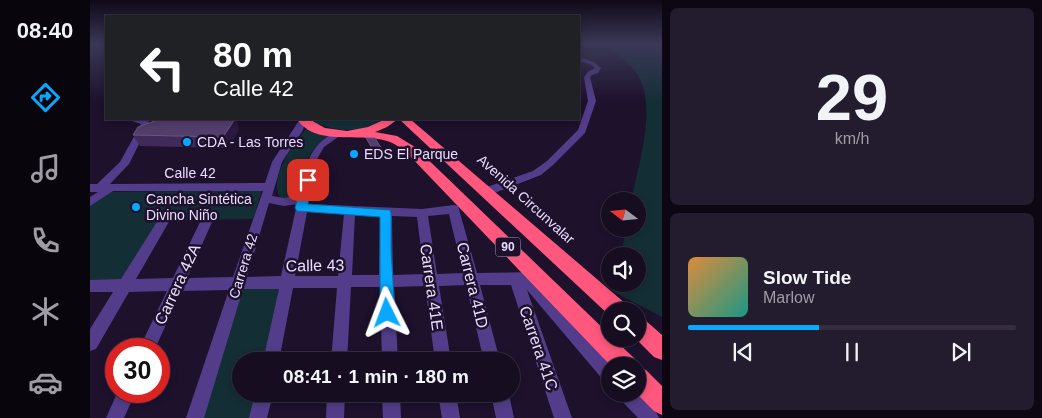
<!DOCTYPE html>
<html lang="en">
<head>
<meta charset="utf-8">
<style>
	:root { --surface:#160d21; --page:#231b2e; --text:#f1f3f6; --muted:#9e9ca5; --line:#352d3f; --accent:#08a8ff }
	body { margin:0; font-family:Helvetica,sans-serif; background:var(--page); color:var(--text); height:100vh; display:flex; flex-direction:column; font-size:19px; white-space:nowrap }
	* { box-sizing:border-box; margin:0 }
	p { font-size:16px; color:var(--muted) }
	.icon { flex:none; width:28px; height:28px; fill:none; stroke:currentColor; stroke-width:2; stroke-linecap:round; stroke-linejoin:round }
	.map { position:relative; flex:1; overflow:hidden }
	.side { display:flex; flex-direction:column; gap:8px; padding:8px; background:#0c0712; width:380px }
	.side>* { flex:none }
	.top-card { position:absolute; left:15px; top:15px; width:475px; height:105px; border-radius:0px; box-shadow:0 2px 8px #0003,0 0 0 1px var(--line); background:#202124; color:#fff; overflow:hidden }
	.needle { width:32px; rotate:286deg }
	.tools { position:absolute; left:511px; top:192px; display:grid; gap:10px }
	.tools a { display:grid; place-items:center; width:45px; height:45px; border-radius:50%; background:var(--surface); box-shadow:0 2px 8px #0003,0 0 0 1px var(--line); font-size:25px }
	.speed { position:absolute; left:15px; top:338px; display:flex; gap:10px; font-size:25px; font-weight:700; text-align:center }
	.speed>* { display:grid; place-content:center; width:65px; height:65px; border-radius:50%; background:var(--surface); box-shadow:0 2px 8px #0003,0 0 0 1px var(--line); line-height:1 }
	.speed .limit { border:8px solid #d22; background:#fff; color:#111 }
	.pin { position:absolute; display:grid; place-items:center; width:42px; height:42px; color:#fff; margin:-21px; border-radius:10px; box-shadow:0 2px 8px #0006 }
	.me { position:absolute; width:55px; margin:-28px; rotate:357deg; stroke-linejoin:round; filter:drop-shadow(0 0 4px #0008) }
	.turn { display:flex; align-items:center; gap:18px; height:105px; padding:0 25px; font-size:22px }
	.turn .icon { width:65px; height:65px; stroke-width:2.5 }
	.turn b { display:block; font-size:35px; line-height:42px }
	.side .card { flex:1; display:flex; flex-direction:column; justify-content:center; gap:8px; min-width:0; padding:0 18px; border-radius:8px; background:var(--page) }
	.side .dial { align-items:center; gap:0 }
	.dial b { font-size:65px; line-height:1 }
	.song { display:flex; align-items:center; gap:15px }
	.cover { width:60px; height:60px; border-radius:8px; background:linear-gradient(135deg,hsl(30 70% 55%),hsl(170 70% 35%)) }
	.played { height:5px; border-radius:2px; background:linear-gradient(90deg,var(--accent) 40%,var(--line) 40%) }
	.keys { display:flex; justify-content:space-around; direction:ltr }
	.trip { position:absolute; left:142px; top:352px; width:288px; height:50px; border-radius:25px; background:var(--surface); box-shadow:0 2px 8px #0003,0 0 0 1px var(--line); font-weight:800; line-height:50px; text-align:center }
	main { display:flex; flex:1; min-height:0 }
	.menu { display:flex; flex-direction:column; width:90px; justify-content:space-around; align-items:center; background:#09050d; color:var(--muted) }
	.menu .icon { width:35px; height:35px }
	.menu .active { color:var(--accent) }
	.menu b { font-size:22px; color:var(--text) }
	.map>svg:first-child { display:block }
	.green { fill:#142e36 }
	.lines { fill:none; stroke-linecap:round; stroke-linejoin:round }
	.minor { fill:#533d8a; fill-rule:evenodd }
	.highway { fill:#ff577d; fill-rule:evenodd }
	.wall { fill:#402a59 }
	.shaded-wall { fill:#2a1840 }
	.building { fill:#523d6b; stroke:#6a5682 }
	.route { fill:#08a8ff; stroke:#056da6 }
	.poi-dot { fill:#08a8ff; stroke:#1d112c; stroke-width:2 }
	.labels { text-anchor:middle; stroke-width:5; stroke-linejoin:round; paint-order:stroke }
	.shield { fill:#1d112c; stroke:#ac9fc0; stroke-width:1 }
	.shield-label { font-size:12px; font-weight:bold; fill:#e9dcff }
	.poi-label { font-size:14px; fill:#e9dcff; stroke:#1d112c; text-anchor:start }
	.street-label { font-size:14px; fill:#e9dcff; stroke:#1d112c }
	.near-street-label { font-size:16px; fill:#e9dcff; stroke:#1d112c }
</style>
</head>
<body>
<main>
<nav class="menu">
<b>08:40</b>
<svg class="icon active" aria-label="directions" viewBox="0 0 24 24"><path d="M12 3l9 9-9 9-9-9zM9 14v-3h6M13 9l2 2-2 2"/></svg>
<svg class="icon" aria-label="music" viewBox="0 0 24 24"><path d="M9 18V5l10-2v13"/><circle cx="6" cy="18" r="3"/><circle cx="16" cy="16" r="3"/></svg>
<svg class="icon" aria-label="phone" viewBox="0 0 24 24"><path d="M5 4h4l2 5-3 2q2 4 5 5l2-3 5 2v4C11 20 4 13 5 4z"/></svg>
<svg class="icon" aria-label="climate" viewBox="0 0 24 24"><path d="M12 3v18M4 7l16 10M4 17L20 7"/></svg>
<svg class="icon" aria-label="car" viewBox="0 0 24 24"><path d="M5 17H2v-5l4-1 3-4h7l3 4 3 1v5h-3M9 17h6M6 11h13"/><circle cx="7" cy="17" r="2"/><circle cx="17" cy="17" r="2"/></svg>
</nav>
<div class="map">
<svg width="572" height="418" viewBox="0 0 572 418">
	<rect width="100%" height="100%" fill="#1d112c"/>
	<g class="green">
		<path d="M 517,44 L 572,44 L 572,317 L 524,292 L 525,284 L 548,284 L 548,256 L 531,256 L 536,229 L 548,229 L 548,201 L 541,201 C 548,166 568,105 547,74 C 540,63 527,53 517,44 Z"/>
		<path d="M 220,119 L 294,119 C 274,134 239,133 220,119 Z"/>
		<path d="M 217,128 L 239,135 C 227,144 218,154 214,169 C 210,181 210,191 198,199 L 191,199 C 177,179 204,143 217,128 Z"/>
		<path d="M 172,190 L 163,219 L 70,220 L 34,280 L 0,281 L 0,205 L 19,192 Z"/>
		<path d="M 197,283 L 181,361 L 151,361 L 151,394 L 174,394 L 168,418 L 105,418 L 148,284 Z"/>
	</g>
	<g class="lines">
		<g class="minor">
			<path d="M 489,57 L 504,62 L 511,68 L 508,73 L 502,75 L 500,77 L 506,101 L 495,133 L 463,165 L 451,175 L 399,195 L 391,195 L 390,192 L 391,189 L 443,171 L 457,161 L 488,130 L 498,101 L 494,77 L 498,72 L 505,68 L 500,64 L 489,61 Z"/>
			<path d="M 36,119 L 55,119 L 58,120 L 59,124 L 39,164 L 20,184 L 175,183 L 182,162 L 210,119 L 216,119 L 213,130 L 192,162 L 182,196 L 194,198 L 209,195 C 214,172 217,151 237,137 C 242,133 245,130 251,131 L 251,135 L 234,147 L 227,159 L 218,204 L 332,209 L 364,205 L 368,206 L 387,273 L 450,272 L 455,274 L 457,278 L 455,282 L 449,284 L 523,366 L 520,366 L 520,383 L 514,381 L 437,290 L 482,418 L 464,418 L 421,285 L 390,285 L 410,361 L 394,361 L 376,285 L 349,286 L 361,361 L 345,361 L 335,286 L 304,287 L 308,361 L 292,361 L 290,287 L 261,287 L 257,361 L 241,361 L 247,288 L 203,288 L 189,361 L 173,361 L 189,289 L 153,289 L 114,418 L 96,418 L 139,290 L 91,291 L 65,349 L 49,349 L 77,291 L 39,292 L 6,349 L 0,351 L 0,329 L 23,292 L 0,292 L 0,280 L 31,279 L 70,217 L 78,217 L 80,220 L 46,279 L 83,278 L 111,220 L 113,217 L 121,217 L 123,220 L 97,278 L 143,277 L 173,191 L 23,191 L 0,206 L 0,197 L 8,192 L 0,192 L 0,184 L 7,184 L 30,162 L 51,124 ZM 179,203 L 194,206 L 207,204 L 191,276 L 157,277 ZM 217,212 L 254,214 L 248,276 L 205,276 ZM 265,214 L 290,215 L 289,275 L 262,275 ZM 359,214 L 373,273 L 347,274 L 338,216 ZM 302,216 L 327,217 L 334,274 L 303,275 Z"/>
			<path d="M 28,391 L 46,391 L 34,418 L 16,418 Z"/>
			<path d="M 548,392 L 566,412 L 569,418 L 548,418 L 531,400 L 528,394 L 548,394 Z"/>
			<path d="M 165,394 L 183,394 L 177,418 L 159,418 Z"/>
			<path d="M 237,394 L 255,394 L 254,418 L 236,418 Z"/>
			<path d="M 292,394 L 310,394 L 311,418 L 293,418 Z"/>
			<path d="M 348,394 L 366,394 L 370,418 L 352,418 Z"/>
			<path d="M 401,394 L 419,394 L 424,418 L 406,418 Z"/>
		</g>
		<g class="highway">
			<path d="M 207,119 L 219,119 L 235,128 L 257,131 L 278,127 L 296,119 L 308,119 L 297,127 L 285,132 L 307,136 L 325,147 L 520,335 L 520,339 L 524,339 L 544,358 L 547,366 L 521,366 L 317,153 C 311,149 306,144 300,142 C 271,131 226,148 207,119 Z"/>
			<path d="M 309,119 L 320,119 L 536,304 L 539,311 L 520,311 L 520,316 Z"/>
			<path d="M 548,317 L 555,320 L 572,335 L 572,360 L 564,357 L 546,339 L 548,339 Z"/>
			<path d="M 548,367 L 556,370 L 572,386 L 572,415 L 564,411 L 547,394 Z"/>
		</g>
	</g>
	<g class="wall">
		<path d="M 145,119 L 149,129 L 138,148 L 50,146 L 43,135 Z"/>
		<path d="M 276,138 L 293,154 L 285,155 L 277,140 Z"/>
	</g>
	<g class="shaded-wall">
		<path d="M 0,49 L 4,56 L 0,57 Z"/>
		<path d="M 145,119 L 149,129 L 138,148 L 133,137 Z"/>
		<path d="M 293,151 L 293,154 L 285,155 L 285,153 Z"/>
	</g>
	<g class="building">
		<path d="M 70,119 L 145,119 L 133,137 L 43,135 L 48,127 Z"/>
		<path d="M 276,138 L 285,138 L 293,151 L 285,153 Z"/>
	</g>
	<linearGradient id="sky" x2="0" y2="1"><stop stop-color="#100918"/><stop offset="0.43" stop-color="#3a3856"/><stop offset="1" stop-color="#3a3856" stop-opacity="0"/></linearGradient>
	<rect width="572" height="102" fill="url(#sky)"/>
	<path class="route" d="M 218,177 L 223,180 L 218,204 L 300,210 L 301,213 L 301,250 L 305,313 L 303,318 L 297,320 L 292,318 L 290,313 L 290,217 L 207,211 L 205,208 L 212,180 Z"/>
	<g class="poi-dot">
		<circle cx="97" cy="142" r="5"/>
		<circle cx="264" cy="154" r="5"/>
		<circle cx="46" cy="207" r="5"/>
	</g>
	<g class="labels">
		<rect class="shield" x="405.5" y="237.5" width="25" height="19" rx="4"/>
		<g class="shield-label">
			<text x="418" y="251">90</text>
		</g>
		<g class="poi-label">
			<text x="107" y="147">CDA - Las Torres</text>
			<text x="274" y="159">EDS El Parque</text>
			<text x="56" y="204">Cancha Sintética<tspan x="56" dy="16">Divino Niño</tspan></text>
		</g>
		<g class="street-label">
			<text x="100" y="178">Calle 42</text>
			<text transform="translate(436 199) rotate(42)" y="5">Avenida Circunvalar</text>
			<text transform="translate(153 266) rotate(-73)" y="5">Carrera 42</text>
		</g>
		<g class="near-street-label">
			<text transform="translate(225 265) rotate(-1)" y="6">Calle 43</text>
			<text transform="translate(87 284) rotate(-65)" y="6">Carrera 42A</text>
			<text transform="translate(383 285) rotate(76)" y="6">Carrera 41D</text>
			<text transform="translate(342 287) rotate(82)" y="6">Carrera 41E</text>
			<text transform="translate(449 348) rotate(71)" y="6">Carrera 41C</text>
		</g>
	</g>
</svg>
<div class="tools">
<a><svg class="needle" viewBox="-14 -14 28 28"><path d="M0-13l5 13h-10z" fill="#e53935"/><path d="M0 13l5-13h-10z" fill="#9e9ca5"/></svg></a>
<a><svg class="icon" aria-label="sound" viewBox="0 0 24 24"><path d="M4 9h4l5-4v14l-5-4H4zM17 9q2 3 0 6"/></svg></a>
<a><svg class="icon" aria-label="search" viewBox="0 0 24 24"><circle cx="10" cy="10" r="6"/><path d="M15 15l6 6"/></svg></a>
<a><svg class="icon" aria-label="layers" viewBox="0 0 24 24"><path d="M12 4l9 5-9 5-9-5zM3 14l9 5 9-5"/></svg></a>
</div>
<div class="speed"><div class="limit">30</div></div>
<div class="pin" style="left:218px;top:180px;background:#d93025"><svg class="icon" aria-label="arrive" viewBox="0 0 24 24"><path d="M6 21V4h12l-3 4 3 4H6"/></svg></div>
<svg class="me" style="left:297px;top:313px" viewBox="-20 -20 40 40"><path d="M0-17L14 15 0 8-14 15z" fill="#08a8ff" stroke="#fff" stroke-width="4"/></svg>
<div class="trip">08:41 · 1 min · 180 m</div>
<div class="top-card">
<div class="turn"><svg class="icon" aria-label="left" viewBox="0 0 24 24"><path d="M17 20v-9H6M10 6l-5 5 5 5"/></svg><div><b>80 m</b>Calle 42</div></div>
</div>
</div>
<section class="side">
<div class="card dial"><b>29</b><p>km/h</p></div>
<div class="card">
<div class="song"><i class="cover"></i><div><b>Slow Tide</b><p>Marlow</p></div></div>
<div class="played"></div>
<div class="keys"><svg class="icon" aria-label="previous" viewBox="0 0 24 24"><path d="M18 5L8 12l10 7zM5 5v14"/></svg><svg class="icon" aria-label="pause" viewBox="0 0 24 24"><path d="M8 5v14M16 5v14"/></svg><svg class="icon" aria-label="next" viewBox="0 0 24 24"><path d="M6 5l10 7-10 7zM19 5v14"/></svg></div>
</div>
</section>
</main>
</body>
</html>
